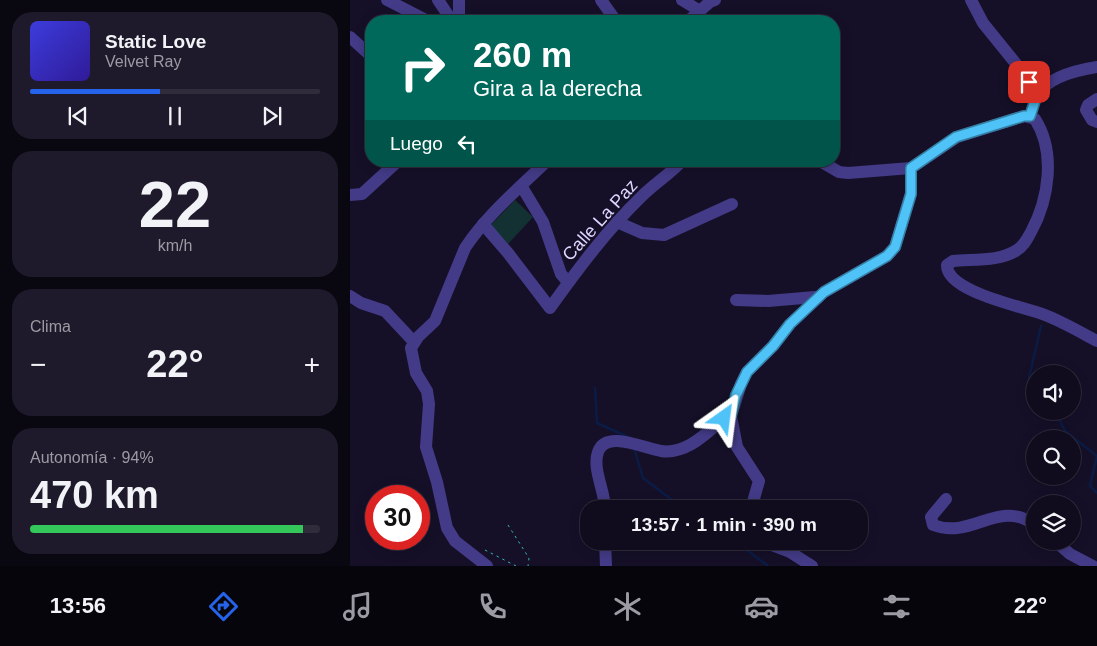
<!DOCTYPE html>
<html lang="es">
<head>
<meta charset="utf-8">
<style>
	:root { --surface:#100c1e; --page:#1e1a2b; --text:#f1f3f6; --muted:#9c9ba4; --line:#302c3c; --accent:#2563eb }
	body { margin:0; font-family:Arial,sans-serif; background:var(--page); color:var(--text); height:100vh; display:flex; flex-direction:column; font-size:19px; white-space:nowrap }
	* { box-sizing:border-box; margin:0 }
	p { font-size:16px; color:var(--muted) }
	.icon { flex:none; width:28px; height:28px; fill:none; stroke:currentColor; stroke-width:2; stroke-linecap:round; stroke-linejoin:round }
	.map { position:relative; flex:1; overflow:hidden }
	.drawer { display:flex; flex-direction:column; gap:12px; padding:12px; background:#090710; width:350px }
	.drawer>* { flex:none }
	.top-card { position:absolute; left:15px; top:15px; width:475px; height:152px; border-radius:20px; box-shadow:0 2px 12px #0003,0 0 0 1px var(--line); background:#00695c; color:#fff; overflow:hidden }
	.fabs { position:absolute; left:676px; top:365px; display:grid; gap:10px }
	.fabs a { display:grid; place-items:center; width:55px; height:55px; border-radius:50%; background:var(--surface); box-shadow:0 2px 12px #0003,0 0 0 1px var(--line); font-size:25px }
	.speed { position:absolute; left:15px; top:485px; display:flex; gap:10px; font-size:25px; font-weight:700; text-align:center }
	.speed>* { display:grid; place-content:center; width:65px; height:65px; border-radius:50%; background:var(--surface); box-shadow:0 2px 12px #0003,0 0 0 1px var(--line); line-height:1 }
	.speed .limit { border:8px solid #d22; background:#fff; color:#111 }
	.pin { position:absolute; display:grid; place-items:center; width:42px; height:42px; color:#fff; margin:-21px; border-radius:10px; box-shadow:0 2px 8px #0006 }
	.me { position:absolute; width:55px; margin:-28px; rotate:31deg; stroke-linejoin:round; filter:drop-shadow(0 0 4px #0008) }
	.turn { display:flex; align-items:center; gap:18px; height:105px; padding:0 25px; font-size:22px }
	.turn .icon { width:65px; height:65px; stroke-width:2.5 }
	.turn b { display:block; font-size:35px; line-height:42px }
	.then { display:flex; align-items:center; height:48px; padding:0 25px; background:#0003; gap:10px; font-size:19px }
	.big { font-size:38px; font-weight:700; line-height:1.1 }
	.drawer .tile { flex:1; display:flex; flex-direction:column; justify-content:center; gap:8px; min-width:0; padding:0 18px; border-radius:20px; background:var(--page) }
	.drawer .dial { align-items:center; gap:0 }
	.dial b { font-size:65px; line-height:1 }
	.song { display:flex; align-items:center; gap:15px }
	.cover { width:60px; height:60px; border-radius:8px; background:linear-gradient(135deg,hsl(240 70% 55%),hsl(250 70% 35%)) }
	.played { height:5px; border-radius:2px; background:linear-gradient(90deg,var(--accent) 45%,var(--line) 45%) }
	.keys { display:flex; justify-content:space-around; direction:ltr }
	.heat { display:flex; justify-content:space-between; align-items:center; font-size:28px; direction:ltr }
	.charge { height:8px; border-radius:4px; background:linear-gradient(90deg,#34c759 94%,var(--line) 0) }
	.trip { position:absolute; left:230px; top:500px; width:288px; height:50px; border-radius:20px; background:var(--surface); box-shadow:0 2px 12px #0003,0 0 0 1px var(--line); font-weight:700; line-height:50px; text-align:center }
	.tab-bar { display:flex; height:80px; justify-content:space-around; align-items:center; background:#06050c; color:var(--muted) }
	.tab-bar .icon { width:35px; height:35px }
	.tab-bar .selected { color:var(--accent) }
	.tab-bar b { font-size:22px; color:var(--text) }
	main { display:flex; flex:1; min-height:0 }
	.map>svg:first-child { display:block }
	.green { fill:#133132 }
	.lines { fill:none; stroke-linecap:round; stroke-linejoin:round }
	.stream { stroke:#0a1c46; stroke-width:2.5 }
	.path { stroke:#2fb8ba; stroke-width:1; stroke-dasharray:2.5 4; stroke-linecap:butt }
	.minor { stroke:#433b87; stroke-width:12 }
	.route-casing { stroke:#337fa1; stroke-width:12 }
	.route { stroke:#4fc3f7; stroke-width:9 }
	.labels { text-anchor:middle; stroke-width:4; stroke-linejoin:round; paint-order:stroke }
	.street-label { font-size:18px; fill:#ded6ff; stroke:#151028 }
</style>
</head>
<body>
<main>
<section class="drawer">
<div class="tile">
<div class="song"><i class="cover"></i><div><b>Static Love</b><p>Velvet Ray</p></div></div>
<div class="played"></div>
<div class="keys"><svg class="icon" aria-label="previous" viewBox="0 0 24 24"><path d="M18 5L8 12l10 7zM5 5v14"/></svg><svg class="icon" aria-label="pause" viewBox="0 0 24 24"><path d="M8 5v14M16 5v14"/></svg><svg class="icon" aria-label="next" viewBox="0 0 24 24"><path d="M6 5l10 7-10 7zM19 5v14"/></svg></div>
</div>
<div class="tile dial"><b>22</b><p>km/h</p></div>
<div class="tile"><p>Clima</p>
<div class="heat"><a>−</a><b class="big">22°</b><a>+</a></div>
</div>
<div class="tile"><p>Autonomía · 94%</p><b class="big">470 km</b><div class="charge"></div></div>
</section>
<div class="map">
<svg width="747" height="566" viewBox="0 0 747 566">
	<rect width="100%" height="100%" fill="#151028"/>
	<path class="green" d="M 165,200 L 183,217 L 158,244 L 139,227 Z"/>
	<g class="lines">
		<g class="stream">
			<path d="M 685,385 L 679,378 L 691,326"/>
			<path d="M 245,388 L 247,423 L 278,437"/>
			<path d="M 705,411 L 715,431 L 747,456 L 740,486 L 747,493"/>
			<path d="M 284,448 L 293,478 L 334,509"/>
			<path d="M 379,541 L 397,550 L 418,566"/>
		</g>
		<g class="path">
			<path d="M 158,525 L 179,558 L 178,566"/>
			<path d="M 135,550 L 166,566"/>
		</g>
		<g class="minor">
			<path d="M 37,0 L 78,21"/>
			<path d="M 88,0 L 98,15 L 100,21"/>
			<path d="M 251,0 L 266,21"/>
			<path d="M 332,0 L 350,11"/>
			<path d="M 621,0 L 633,23 L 671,70 L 687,95"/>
			<path d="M 109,21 L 109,0"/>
			<path d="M 338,21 L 360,2 L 365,0"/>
			<path d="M 0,37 L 21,56"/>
			<path d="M 747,99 L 738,105 L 736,110 L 742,120 L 747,122"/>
			<path d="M 680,117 C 682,110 684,100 688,94 C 699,77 728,70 747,67"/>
			<path d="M 470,161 L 489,172 L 498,173 L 561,168 L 607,137 L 674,116 L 685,119 C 706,152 699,199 681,232 C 677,239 674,246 667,250 C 650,262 623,259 603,261 L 597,265 C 596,292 675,307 695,315 C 713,322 730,332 747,341"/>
			<path d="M 172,187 L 193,222 L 211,274 L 218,282"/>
			<path d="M 0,195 L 12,194 L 48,161"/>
			<path d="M 267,222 L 292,233 L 314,235 L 382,204"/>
			<path d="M 133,224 L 158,253 L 200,308 C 228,269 257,230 291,197 C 304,184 320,174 332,161"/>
			<path d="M 0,296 L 11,303 L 35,311 L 64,342"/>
			<path d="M 386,300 L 418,301 L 465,297 L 468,298"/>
			<path d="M 596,499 L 581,517 L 583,525 C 623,540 648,498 685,525"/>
			<path d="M 255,509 C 255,491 242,469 248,452 C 256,429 295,449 311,451 C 338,455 358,431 377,416 L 381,416"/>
			<path d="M 401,509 L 409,481 L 387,447 L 381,416 L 391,384 L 397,372 L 423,346 L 440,324 L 474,292 L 537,256 L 545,247 L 561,193 L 561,168"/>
			<path d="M 255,541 L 256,566"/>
			<path d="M 411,541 L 440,552 L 462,566"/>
			<path d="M 705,541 L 720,554 L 743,566"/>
			<path d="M 137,566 L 105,541 L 97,528 L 87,482 L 76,447 L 79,404 L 77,391 L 66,373 L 61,348 L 68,337 L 85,321 L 115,248 C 137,215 168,189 197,161"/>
		</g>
	</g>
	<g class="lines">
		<defs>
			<path id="route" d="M 374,418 L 381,416 L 386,395 L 397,372 L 423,346 L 440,324 L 474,292 L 537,256 L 545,247 L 561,194 L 561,168 L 606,137 L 674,116 L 680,116 L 687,95 L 679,82"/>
		</defs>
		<use href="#route" class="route-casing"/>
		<use href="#route" class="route"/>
	</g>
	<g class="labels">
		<g class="street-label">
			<text transform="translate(250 220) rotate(-48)" y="6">Calle La Paz</text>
		</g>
	</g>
</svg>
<div class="fabs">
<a><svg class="icon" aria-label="sound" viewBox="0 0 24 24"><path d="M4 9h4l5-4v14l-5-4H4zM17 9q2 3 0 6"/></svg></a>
<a><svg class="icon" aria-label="search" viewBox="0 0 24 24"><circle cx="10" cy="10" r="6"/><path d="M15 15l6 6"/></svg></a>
<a><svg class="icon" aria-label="layers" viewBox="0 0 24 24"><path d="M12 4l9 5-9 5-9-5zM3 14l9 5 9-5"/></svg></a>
</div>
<div class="speed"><div class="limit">30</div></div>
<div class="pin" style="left:679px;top:82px;background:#d93025"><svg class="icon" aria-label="arrive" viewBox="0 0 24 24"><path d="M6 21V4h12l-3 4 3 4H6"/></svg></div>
<svg class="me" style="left:374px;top:418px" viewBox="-20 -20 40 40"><path d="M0-17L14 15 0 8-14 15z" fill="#4fc3f7" stroke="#fff" stroke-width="4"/></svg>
<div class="trip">13:57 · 1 min · 390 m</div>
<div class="top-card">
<div class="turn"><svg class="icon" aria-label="right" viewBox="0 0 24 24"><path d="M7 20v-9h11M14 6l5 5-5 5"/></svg><div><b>260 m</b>Gira a la derecha</div></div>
<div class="then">Luego<svg class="icon" aria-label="left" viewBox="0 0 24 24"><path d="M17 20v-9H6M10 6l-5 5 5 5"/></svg></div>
</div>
</div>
</main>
<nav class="tab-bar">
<b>13:56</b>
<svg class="icon selected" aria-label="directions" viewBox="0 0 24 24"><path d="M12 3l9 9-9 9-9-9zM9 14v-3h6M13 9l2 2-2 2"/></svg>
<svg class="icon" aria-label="music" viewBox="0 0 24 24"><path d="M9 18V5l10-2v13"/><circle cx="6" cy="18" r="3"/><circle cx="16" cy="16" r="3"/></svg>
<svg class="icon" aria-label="phone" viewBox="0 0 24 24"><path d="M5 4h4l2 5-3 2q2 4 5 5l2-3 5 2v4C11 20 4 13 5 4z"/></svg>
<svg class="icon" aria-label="climate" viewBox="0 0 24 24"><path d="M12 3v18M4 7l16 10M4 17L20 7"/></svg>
<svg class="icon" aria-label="car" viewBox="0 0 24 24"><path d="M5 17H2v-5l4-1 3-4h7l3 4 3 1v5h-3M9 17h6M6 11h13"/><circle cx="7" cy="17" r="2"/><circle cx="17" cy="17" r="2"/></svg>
<svg class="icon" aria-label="filters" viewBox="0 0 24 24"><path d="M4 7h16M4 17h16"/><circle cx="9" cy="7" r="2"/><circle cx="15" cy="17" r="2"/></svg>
<b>22°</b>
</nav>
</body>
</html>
